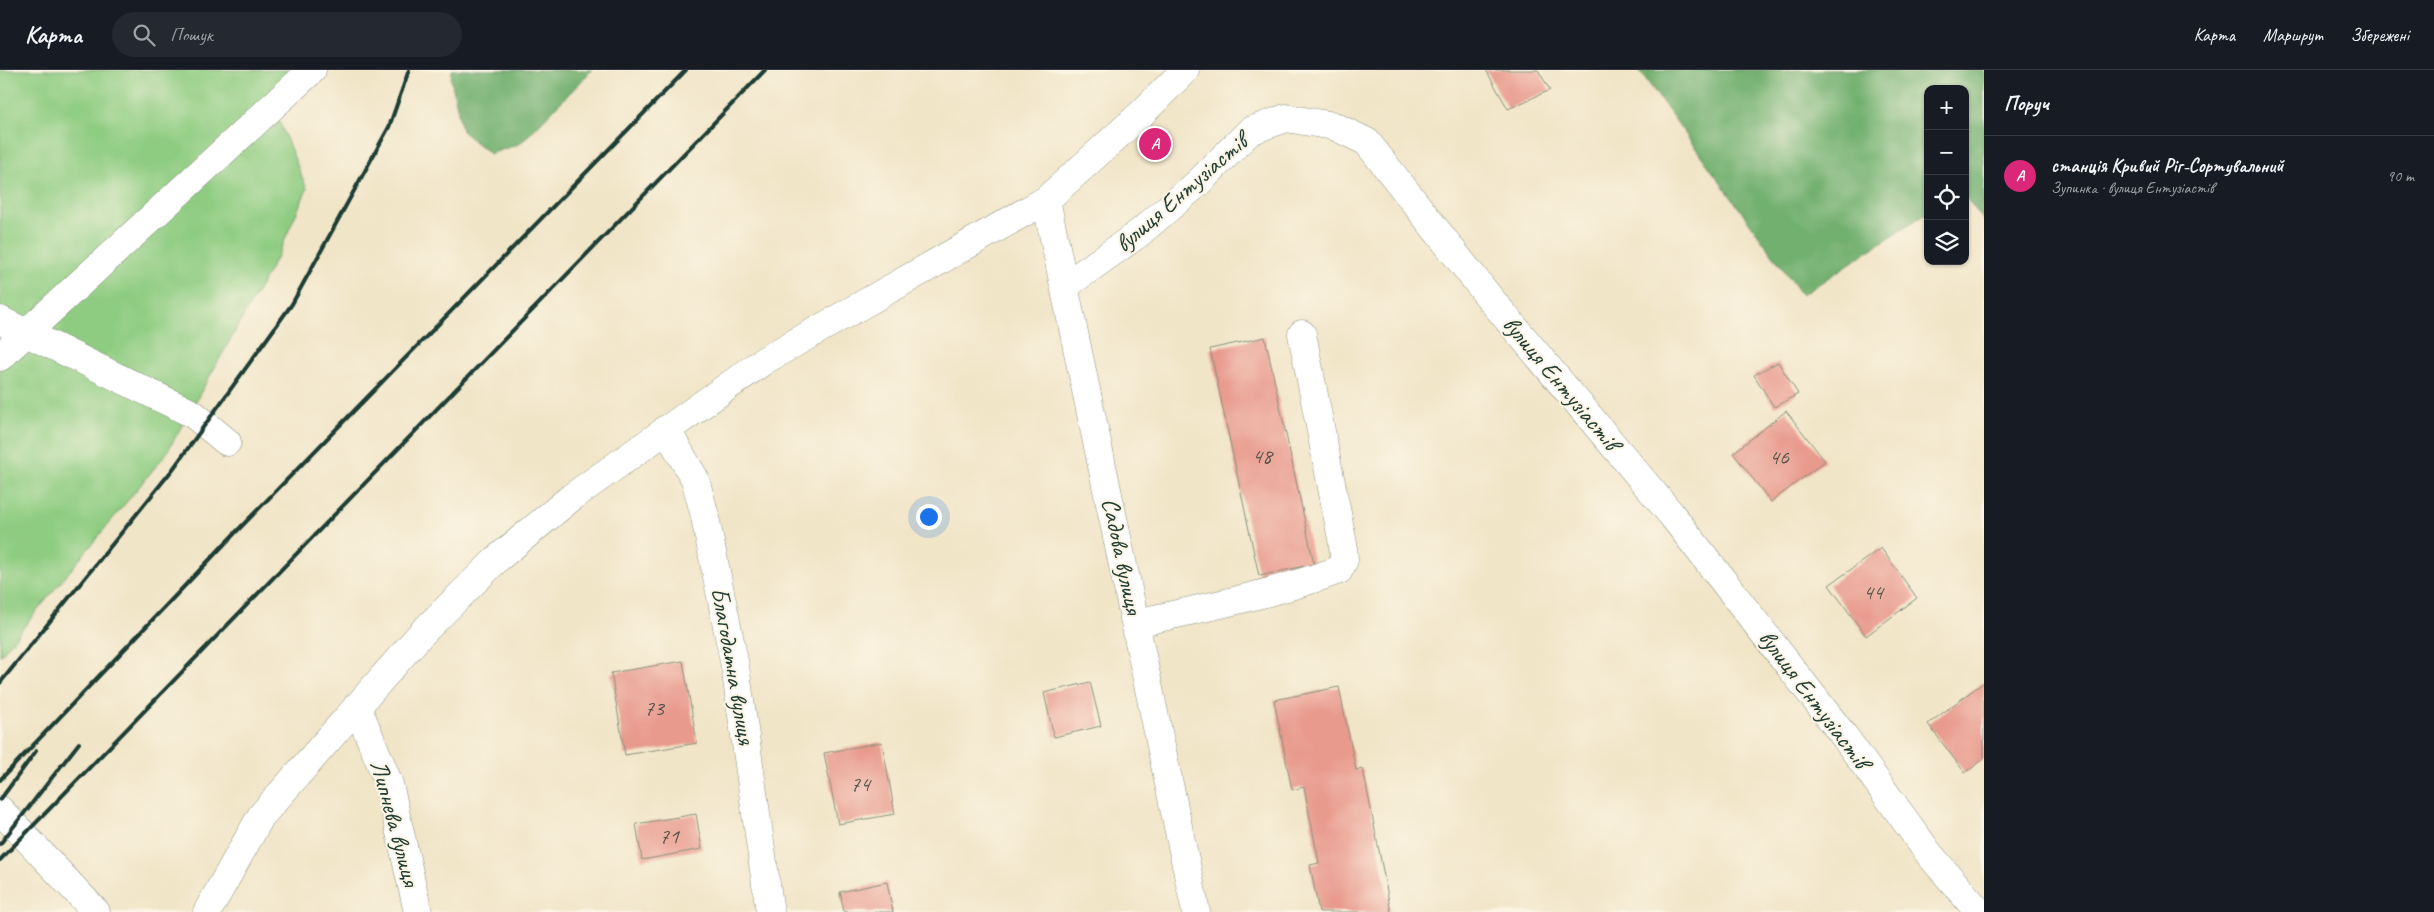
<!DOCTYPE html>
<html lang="uk">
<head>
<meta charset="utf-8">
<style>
	:root { --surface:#171b24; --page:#242831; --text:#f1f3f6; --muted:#9ea1a6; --line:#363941; --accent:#db2777 }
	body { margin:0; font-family:Caveat,sans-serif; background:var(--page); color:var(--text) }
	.controls { position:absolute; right:15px; top:15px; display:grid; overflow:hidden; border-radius:10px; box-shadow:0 1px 4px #0004 }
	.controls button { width:45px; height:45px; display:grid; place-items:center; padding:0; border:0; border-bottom:1px solid var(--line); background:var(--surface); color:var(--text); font:25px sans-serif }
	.you { position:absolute; left:928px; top:446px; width:18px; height:18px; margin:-12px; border:4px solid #fff; border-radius:50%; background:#1a73e8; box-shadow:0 0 0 8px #1a73e833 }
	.badge { display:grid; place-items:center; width:32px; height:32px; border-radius:50%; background:var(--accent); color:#fff; font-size:16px; font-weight:700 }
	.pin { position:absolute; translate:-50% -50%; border:2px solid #fff; box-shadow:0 1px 5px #0006 }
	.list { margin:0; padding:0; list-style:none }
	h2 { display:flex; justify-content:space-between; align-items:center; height:65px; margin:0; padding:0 20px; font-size:21px }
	h2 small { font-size:16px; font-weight:400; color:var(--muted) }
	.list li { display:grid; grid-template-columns:32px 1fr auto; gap:15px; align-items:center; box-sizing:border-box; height:80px; padding:0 20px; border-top:1px solid var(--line) }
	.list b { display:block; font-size:19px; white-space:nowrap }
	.list p { margin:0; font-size:16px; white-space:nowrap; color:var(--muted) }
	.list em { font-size:16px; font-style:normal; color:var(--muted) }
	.icon { flex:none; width:28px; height:28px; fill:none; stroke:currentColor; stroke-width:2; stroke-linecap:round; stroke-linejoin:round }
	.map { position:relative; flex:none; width:1984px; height:842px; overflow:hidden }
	header { display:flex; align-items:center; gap:30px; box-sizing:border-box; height:70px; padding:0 25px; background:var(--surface); border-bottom:1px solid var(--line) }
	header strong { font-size:24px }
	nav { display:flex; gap:28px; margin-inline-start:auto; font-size:18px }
	.search { width:350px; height:45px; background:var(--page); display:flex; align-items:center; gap:12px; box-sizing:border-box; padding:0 18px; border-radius:28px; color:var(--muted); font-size:19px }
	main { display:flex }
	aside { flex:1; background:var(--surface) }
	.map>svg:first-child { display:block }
	.green { fill:#8ecc81; stroke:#56845a }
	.forest { fill:#72b06f; stroke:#487652 }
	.building { fill:#e89a8d }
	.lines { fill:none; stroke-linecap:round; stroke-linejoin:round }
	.minor-casing { stroke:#88917e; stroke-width:29 }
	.minor { stroke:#fff; stroke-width:28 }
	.rail { stroke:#1f3d34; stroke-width:4 }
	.labels { text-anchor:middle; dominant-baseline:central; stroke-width:4; stroke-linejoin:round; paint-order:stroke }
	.number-label { font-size:22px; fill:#51544a }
	.street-label { font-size:25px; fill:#1f3d34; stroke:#fcf5e5 }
</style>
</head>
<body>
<header>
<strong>Карта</strong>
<div class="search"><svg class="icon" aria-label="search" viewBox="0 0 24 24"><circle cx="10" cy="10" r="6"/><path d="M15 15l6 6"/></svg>Пошук</div>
<nav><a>Карта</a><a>Маршрут</a><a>Збережені</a></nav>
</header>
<main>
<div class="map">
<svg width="1984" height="842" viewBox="0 0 1984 842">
	<rect width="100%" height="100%" fill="#fcf5e5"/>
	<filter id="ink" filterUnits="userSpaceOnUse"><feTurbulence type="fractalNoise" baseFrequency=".02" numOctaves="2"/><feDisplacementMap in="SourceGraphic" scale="10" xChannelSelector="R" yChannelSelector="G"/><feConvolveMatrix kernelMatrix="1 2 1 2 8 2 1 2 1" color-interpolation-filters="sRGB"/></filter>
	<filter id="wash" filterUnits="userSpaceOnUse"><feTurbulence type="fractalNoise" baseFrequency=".0096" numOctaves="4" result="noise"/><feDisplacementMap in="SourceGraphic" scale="20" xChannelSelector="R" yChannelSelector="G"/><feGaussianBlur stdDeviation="1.12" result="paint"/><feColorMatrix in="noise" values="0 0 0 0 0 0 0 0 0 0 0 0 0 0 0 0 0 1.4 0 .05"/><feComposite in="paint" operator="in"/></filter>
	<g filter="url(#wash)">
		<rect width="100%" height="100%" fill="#f1e5c8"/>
		<path class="green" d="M0,0H312L273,36L307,119L278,185L166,384L0,586Z"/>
		<path class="forest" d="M452,0H592L521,73L490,84L462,61L451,9Z
			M1639,0H1984V151L1965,126V19H1928V142L1802,225Z"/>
		<g id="blocks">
			<path class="building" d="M1486,0H1538L1550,20L1508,39Z
				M1265,267L1314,494L1259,506L1210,279Z
				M1778,292L1798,324L1774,337L1754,305Z
				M1786,341L1825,391L1771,432L1733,383Z
				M1881,478L1917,528L1866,566L1829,515Z
				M683,591L697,673L625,685L611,603Z
				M1090,612L1101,656L1054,667L1044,623Z
				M1984,612V689L1965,703L1928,654Z
				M1339,617L1356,700L1363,699L1391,842H1319L1310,795L1319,793L1304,717L1292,720L1274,630Z
				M882,672L895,744L838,754L824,683Z
				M696,744L702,779L642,790L636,754Z
				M887,812L893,842H844L840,822Z"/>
		</g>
	</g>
	<g filter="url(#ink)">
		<use href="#blocks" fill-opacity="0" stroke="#88917e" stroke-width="1"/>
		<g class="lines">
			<g class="minor-casing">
				<path id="minor" d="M1046,130L1196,842
					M1065,216L1138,164L1198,113L1250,61L1286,48L1334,56L1367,72L1489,227L1671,444L1844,666L1930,785L1979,842
					M0,250L193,344L227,372
					M0,287L312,0
					M666,359L695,409L704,442L735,596L770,842
					M1136,553C1204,538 1273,524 1339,500L1344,490L1343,474L1302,264
					M357,636L389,714L418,842
					M0,740L96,842
					M207,842L261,746L421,564L497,489L572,427L765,290L1046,130L1141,44L1185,0"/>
			</g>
			<use href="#minor" class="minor"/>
			<path class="rail" d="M0,613L173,399L292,234L389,57L409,0
				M0,710L235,463L686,0
				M0,730L36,681
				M0,774L79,673
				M0,790L765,0"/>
		</g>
	</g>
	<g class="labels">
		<g class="number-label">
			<text x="1262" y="386">48</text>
			<text x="1779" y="387">46</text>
			<text x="1873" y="522">44</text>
			<text x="654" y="638">73</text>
			<text x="860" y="714">74</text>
			<text x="669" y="766">71</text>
		</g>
		<g class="street-label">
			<text transform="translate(1181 123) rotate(-41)">вулиця Ентузіастів</text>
			<text transform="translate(1561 313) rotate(50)">вулиця Ентузіастів</text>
			<text transform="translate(1122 486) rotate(78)">Садова вулиця</text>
			<text transform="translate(733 596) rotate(80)">Благодатна вулиця</text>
			<text transform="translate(1814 629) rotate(53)">вулиця Ентузіастів</text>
			<text transform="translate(395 753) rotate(75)">Липнева вулиця</text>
		</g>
	</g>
</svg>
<div class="controls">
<button>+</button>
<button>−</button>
<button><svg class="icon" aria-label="locate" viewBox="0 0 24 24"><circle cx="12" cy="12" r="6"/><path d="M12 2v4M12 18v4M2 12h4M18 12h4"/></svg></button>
<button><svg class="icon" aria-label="layers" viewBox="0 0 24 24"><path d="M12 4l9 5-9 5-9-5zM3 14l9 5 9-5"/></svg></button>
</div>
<div class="you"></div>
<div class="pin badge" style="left:1155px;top:74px">A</div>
</div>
<aside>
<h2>Поруч<small></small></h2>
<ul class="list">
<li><span class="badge">A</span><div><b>станція Кривий Ріг-Сортувальний</b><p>Зупинка · вулиця Ентузіастів</p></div><em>90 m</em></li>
</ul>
</aside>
</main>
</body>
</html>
